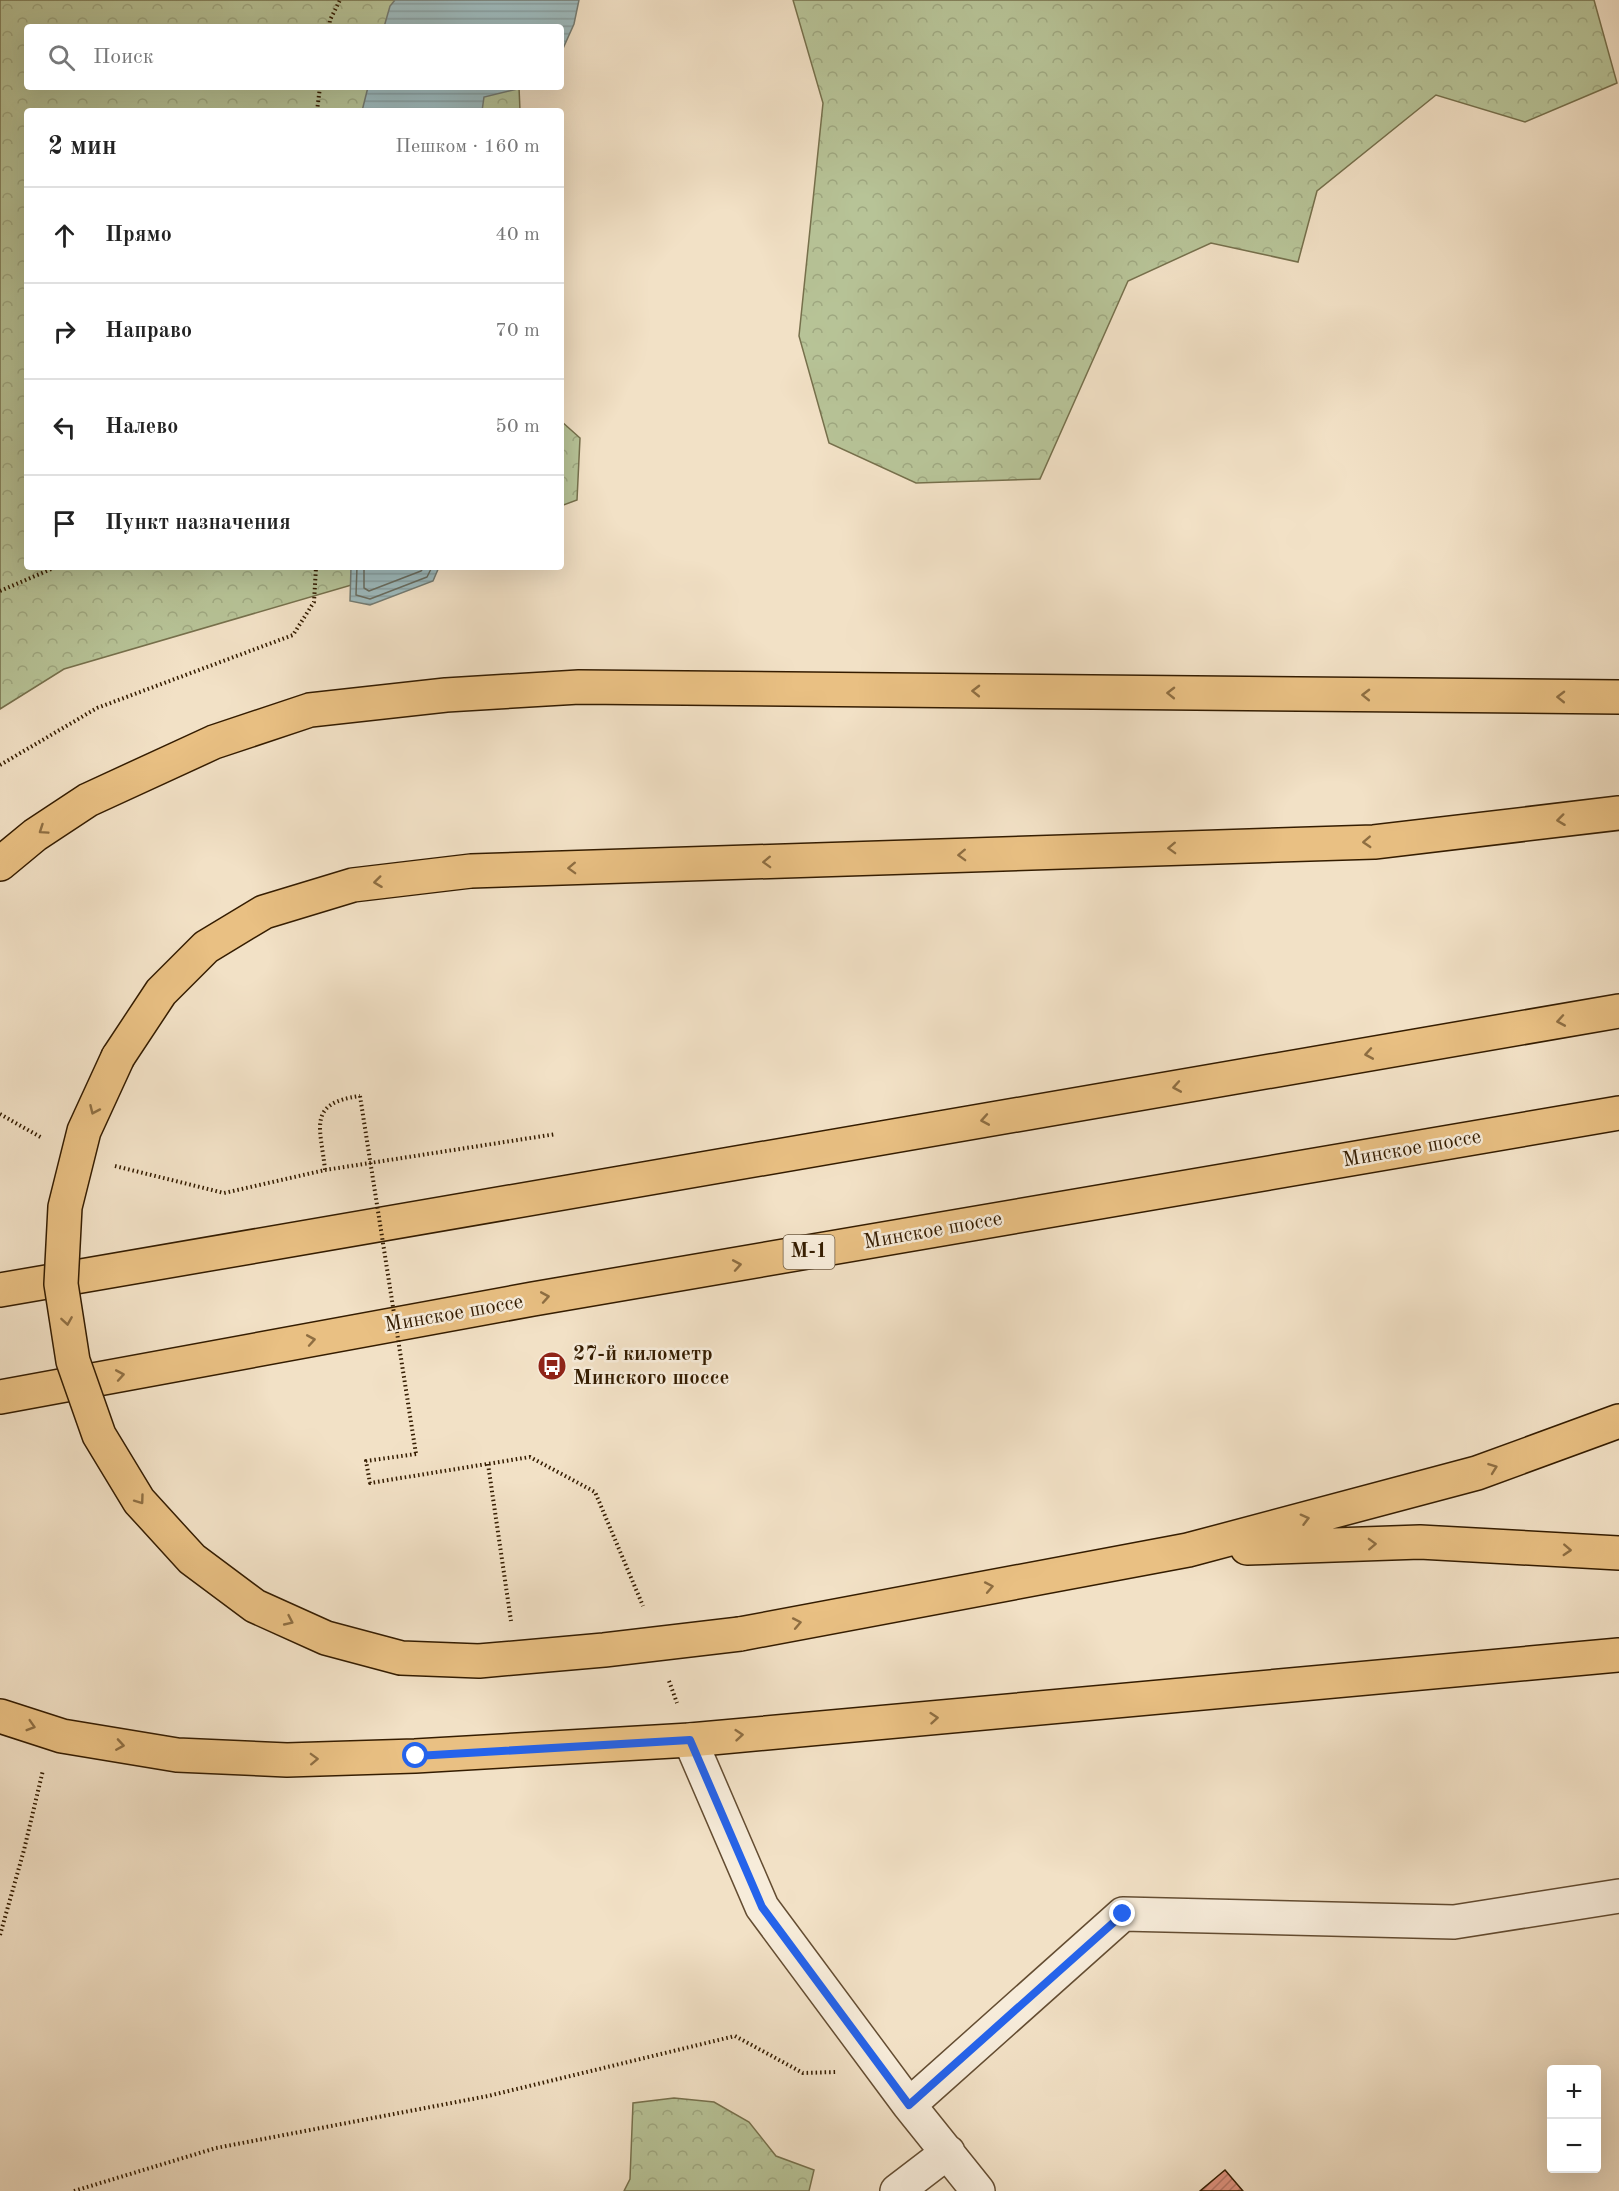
<!DOCTYPE html>
<html lang="ru">
<head>
<meta charset="utf-8">
<style>
	:root { --surface:#fff; --page:#f2f2f2; --text:#222; --muted:#767676; --line:#e0e0e0 }
	body { margin:0; font-family:"Old Standard TT",serif; background:var(--page); color:var(--text) }
	.controls { position:absolute; right:18px; bottom:18px; display:grid; overflow:hidden; border-radius:6px; box-shadow:0 6px 24px #0002 }
	.controls button { width:54px; height:54px; display:grid; place-items:center; padding:0; border:0; border-bottom:2px solid var(--line); background:var(--surface); color:var(--text); font:30px sans-serif }
	.stop { position:absolute; width:18px; height:18px; margin:-14px; border:4px solid #2563eb; border-radius:50%; background:#fff }
	.stop.end { background:#2563eb; border-color:#fff; box-shadow:0 2px 6px #0008 }
	.list { margin:0; padding:0; list-style:none }
	h2 { display:flex; justify-content:space-between; align-items:center; height:78px; margin:0; padding:0 24px; font-size:26px }
	h2 small { font-size:20px; font-weight:400; color:var(--muted) }
	.list li { display:grid; grid-template-columns:39px 1fr auto; gap:18px; align-items:center; box-sizing:border-box; height:96px; padding:0 24px; border-top:2px solid var(--line) }
	.list b { display:block; font-size:22px; white-space:nowrap }
	.list em { font-size:20px; font-style:normal; color:var(--muted) }
	.icon { flex:none; width:33px; height:33px; fill:none; stroke:currentColor; stroke-width:2; stroke-linecap:round; stroke-linejoin:round }
	.map { position:relative; flex:none; width:1619px; height:2191px; overflow:hidden }
	.search { position:absolute; background:var(--surface); box-shadow:0 6px 24px #0002; left:24px; top:24px; width:540px; height:66px; display:flex; align-items:center; gap:15px; box-sizing:border-box; padding:0 21px; border-radius:6px; color:var(--muted); font-size:22px }
	.panel { position:absolute; background:var(--surface); box-shadow:0 6px 24px #0002; left:24px; top:108px; width:540px; height:462px; border-radius:6px }
	.map>svg:first-child { display:block }
	.forest { fill:url(#forest-crowns); stroke:#76704c; stroke-width:1.5 }
	.water { fill:url(#water-rules); stroke:#747b72; stroke-width:1.5 }
	.lines { fill:none; stroke-linecap:round; stroke-linejoin:round }
	.shore { stroke:#696c5f; stroke-width:1.5 }
	.building { fill:url(#building-hatch); stroke:#341c00; stroke-width:1.5 }
	.minor-casing { stroke:#644d32; stroke-width:36 }
	.major-casing { stroke:#341c00; stroke-width:36 }
	.highway-casing { stroke:#341c00; stroke-width:36 }
	.path { stroke:#341c00; stroke-width:4; stroke-dasharray:1.5 3; stroke-linecap:butt }
	.minor { stroke:#f7ecda; stroke-width:33 }
	.major { stroke:#e9c083; stroke-width:33 }
	.highway { stroke:#e9c083; stroke-width:33 }
	.major-bridge-casing { stroke:#341c00; stroke-width:36; stroke-linecap:butt }
	.path-bridge { stroke:#341c00; stroke-width:4; stroke-dasharray:1.5 3; stroke-linecap:butt }
	.major-bridge { stroke:#e9c083; stroke-width:33 }
	.oneway { stroke:#8e6e42 }
	.route { stroke:#2563eb; stroke-width:8 }
	.labels { text-anchor:middle; dominant-baseline:central; stroke-width:5; stroke-linejoin:round; paint-order:stroke }
	.shield { fill:#f7ecda; stroke:#6e5a41; stroke-width:1.5 }
	.shield-label { font-size:20px; font-weight:bold; fill:#341c00 }
	.street-label { font-size:21px; fill:#341c00; stroke:#f7ecda }
	.poi-label { font-size:21px; font-weight:bold; fill:#341c00; stroke:#f7ecda; text-anchor:start }
</style>
</head>
<body>
<div class="map">
<svg width="1619" height="2191" viewBox="0 0 1619 2191">
	<defs>
		<pattern id="forest-crowns" width="20" height="18" patternUnits="userSpaceOnUse" patternTransform="scale(1.5)"><rect width="20" height="18" fill="#b7c397"/><path d="M2 6a3 3 0 1 1 6 0M12 15a3 3 0 1 1 6 0" fill="none" stroke="#9ea780"/></pattern>
		<pattern id="water-rules" width="6" height="5" patternUnits="userSpaceOnUse" patternTransform="scale(1.5)"><rect width="6" height="5" fill="#9ebbbe"/><path d="M0 2.5h6" fill="none" stroke="#89a0a2"/></pattern>
		<pattern id="building-hatch" width="6" height="6" patternUnits="userSpaceOnUse" patternTransform="scale(1.5)"><rect width="6" height="6" fill="#e0927f"/><path d="M-1 1l2-2M0 6l6-6M5 7l2-2" fill="none" stroke="#b67666"/></pattern>
	</defs>
	<rect width="100%" height="100%" fill="#f2e1c6"/>
	<filter id="stains"><feTurbulence type="fractalNoise" baseFrequency=".00333" numOctaves="4"/><feColorMatrix values="0 0 0 0 .2 0 0 0 0 .09 0 0 0 0 .02 0 0 0 .5 -.17"/></filter>
	<radialGradient id="worn" r=".72"><stop offset=".6" stop-color="#630" stop-opacity="0"/><stop offset="1" stop-color="#630" stop-opacity=".3"/></radialGradient>
	<path class="forest" d="M0,0H566L542,27H27V87H519L520,111H27V567H413L64,669L0,709Z
		M793,0H1594L1617,83L1525,122L1436,95L1317,191L1298,262L1211,243L1128,281L1040,479L916,483L829,443L799,336L823,103Z
		M561,421L580,438L577,500L561,506Z
		M674,2098L714,2102L749,2122L776,2156L814,2170L809,2191H624L630,2179L633,2103Z"/>
	<path class="water" d="M395,0H579L574,24L561,53V27H384L390,6Z
		M368,87H526L484,97L482,111H362Z
		M351,567H439L433,581L370,605L350,601Z"/>
	<g class="lines">
		<path class="shore" d="M357,567L356,595L370,599L427,577L432,567
			M364,567V588L369,591L421,571L424,567"/>
	</g>
	<path class="building" d="M1225,2170L1243,2191H1200Z"/>
	<g class="lines">
		<g class="minor-casing">
			<path id="minor" d="M690,1740L762,1907L909,2105L978,2191
				M909,2105L1123,1914L1454,1922L1619,1896
				M897,2191L948,2152"/>
		</g>
		<g class="major-casing">
			<path id="major" d="M0,864L35,835L88,800L214,742L310,710L446,695L579,687L1619,697
				M118,1057L161,992L206,947L264,912L353,885L471,871L1374,842L1619,813
				M1247,1548L1420,1542L1619,1553
				M740,1634L1188,1550L1477,1473L1619,1421
				M0,1716L62,1736L177,1755L287,1760L415,1756L690,1740L1619,1655"/>
		</g>
		<g class="highway-casing">
			<path id="highway" d="M0,1290L1619,1011
				M0,1397L533,1299L1619,1113"/>
		</g>
		<path class="path" d="M329,27L330,20L340,0
			M317,111L320,87
			M0,591L56,567
			M0,765L97,708L293,635L314,602L316,567
			M0,1114L42,1138
			M115,1166L224,1193L325,1170C321,1128 306,1103 360,1096
			M325,1170L556,1134
			M416,1454L366,1461L370,1483L530,1457L595,1492L643,1606
			M488,1464L511,1621
			M669,1681L677,1703
			M0,1935L24,1850L43,1770
			M74,2191L216,2148L488,2096L735,2036L803,2073L837,2072"/>
		<use href="#minor" class="minor"/>
		<use href="#major" class="major"/>
		<use href="#highway" class="highway"/>
		<g class="major-bridge-casing">
			<path id="major-bridge" d="M118,1057L84,1131L65,1207L61,1284L73,1361L99,1435L139,1501L192,1559L255,1606L326,1638L401,1658L479,1661L604,1650L740,1634"/>
		</g>
		<path class="path-bridge" d="M360,1096L416,1454"/>
		<use href="#major-bridge" class="major-bridge"/>
	</g>
	<defs><path id="oneway-chevron" d="M-2-3.5L2.5 0L-2 3.5" fill="none" stroke-width="1.6" stroke-linecap="round" stroke-linejoin="round" transform="scale(1.5)"/></defs>
	<g class="oneway">
		<use href="#oneway-chevron" transform="translate(976 691) rotate(-179)"/>
		<use href="#oneway-chevron" transform="translate(1171 693) rotate(-179)"/>
		<use href="#oneway-chevron" transform="translate(1366 695) rotate(-179)"/>
		<use href="#oneway-chevron" transform="translate(1561 697) rotate(-179)"/>
		<use href="#oneway-chevron" transform="translate(1561 820) rotate(173)"/>
		<use href="#oneway-chevron" transform="translate(43 830) rotate(146)"/>
		<use href="#oneway-chevron" transform="translate(1367 842) rotate(177)"/>
		<use href="#oneway-chevron" transform="translate(1172 848) rotate(178)"/>
		<use href="#oneway-chevron" transform="translate(962 855) rotate(178)"/>
		<use href="#oneway-chevron" transform="translate(767 862) rotate(178)"/>
		<use href="#oneway-chevron" transform="translate(572 868) rotate(178)"/>
		<use href="#oneway-chevron" transform="translate(378 882) rotate(173)"/>
		<use href="#oneway-chevron" transform="translate(1561 1021) rotate(170)"/>
		<use href="#oneway-chevron" transform="translate(1369 1054) rotate(170)"/>
		<use href="#oneway-chevron" transform="translate(1177 1087) rotate(170)"/>
		<use href="#oneway-chevron" transform="translate(94 1110) rotate(114)"/>
		<use href="#oneway-chevron" transform="translate(985 1120) rotate(170)"/>
		<use href="#oneway-chevron" transform="translate(737 1265) rotate(-10)"/>
		<use href="#oneway-chevron" transform="translate(545 1297) rotate(-10)"/>
		<use href="#oneway-chevron" transform="translate(67 1321) rotate(81)"/>
		<use href="#oneway-chevron" transform="translate(311 1340) rotate(-10)"/>
		<use href="#oneway-chevron" transform="translate(120 1375) rotate(-10)"/>
		<use href="#oneway-chevron" transform="translate(1493 1468) rotate(-20)"/>
		<use href="#oneway-chevron" transform="translate(140 1500) rotate(54)"/>
		<use href="#oneway-chevron" transform="translate(1305 1519) rotate(-15)"/>
		<use href="#oneway-chevron" transform="translate(1372 1544) rotate(-2)"/>
		<use href="#oneway-chevron" transform="translate(1567 1550) rotate(3)"/>
		<use href="#oneway-chevron" transform="translate(989 1587) rotate(-11)"/>
		<use href="#oneway-chevron" transform="translate(289 1621) rotate(25)"/>
		<use href="#oneway-chevron" transform="translate(797 1623) rotate(-11)"/>
		<use href="#oneway-chevron" transform="translate(934 1718) rotate(-5)"/>
		<use href="#oneway-chevron" transform="translate(31 1726) rotate(17)"/>
		<use href="#oneway-chevron" transform="translate(739 1735) rotate(-5)"/>
		<use href="#oneway-chevron" transform="translate(120 1745) rotate(9)"/>
		<use href="#oneway-chevron" transform="translate(314 1759) rotate(-2)"/>
	</g>
	<g class="lines">
		<path class="route" d="M416,1756L690,1740L762,1907L909,2105L1123,1914"/>
	</g>
	<defs>
		<g id="bus-disc" transform="scale(1.5)"><circle r="9.5" fill="#8f2418" stroke="#f7ecda"/><path d="M-5-6H5V4H4V6H2V4H-2V6H-4V4H-5ZM-3.5-4V0h7V-4ZM-3.5 1.2v1.5H-2V1.2ZM2 1.2v1.5H3.5V1.2Z" fill="#fff"/></g>
	</defs>
	<g fill-rule="evenodd">
		<use href="#bus-disc" x="552" y="1366"/>
	</g>
	<g class="labels">
		<rect class="shield" x="783.5" y="1235" width="51" height="34" rx="4.5"/>
		<g class="shield-label">
			<text x="809" y="1252">М-1</text>
		</g>
		<g class="street-label">
			<text transform="translate(1412 1149) rotate(-10)">Минское шоссе</text>
			<text transform="translate(933 1231) rotate(-10)">Минское шоссе</text>
			<text transform="translate(454 1314) rotate(-10)">Минское шоссе</text>
		</g>
		<g class="poi-label">
			<text x="573" y="1354">27-й километр<tspan x="573" dy="24">Минского шоссе</tspan></text>
		</g>
	</g>
	<rect width="100%" height="100%" filter="url(#stains)"/>
	<rect width="100%" height="100%" fill="url(#worn)"/>
</svg>
<div class="controls">
<button>+</button>
<button>−</button>
</div>
<div class="stop" style="left:416px;top:1756px"></div>
<div class="stop end" style="left:1123px;top:1914px"></div>
<div class="search"><svg class="icon" aria-label="search" viewBox="0 0 24 24"><circle cx="10" cy="10" r="6"/><path d="M15 15l6 6"/></svg>Поиск</div>
<section class="panel">
<h2>2 мин<small>Пешком · 160 m</small></h2>
<ul class="list">
<li><svg class="icon" aria-label="ahead" viewBox="0 0 24 24"><path d="M12 20V5M6 11l6-6 6 6"/></svg><div><b>Прямо</b></div><em>40 m</em></li>
<li><svg class="icon" aria-label="right" viewBox="0 0 24 24"><path d="M7 20v-9h11M14 6l5 5-5 5"/></svg><div><b>Направо</b></div><em>70 m</em></li>
<li><svg class="icon" aria-label="left" viewBox="0 0 24 24"><path d="M17 20v-9H6M10 6l-5 5 5 5"/></svg><div><b>Налево</b></div><em>50 m</em></li>
<li><svg class="icon" aria-label="arrive" viewBox="0 0 24 24"><path d="M6 21V4h12l-3 4 3 4H6"/></svg><div><b>Пункт назначения</b></div></li>
</ul>
</section>
</div>
</body>
</html>
